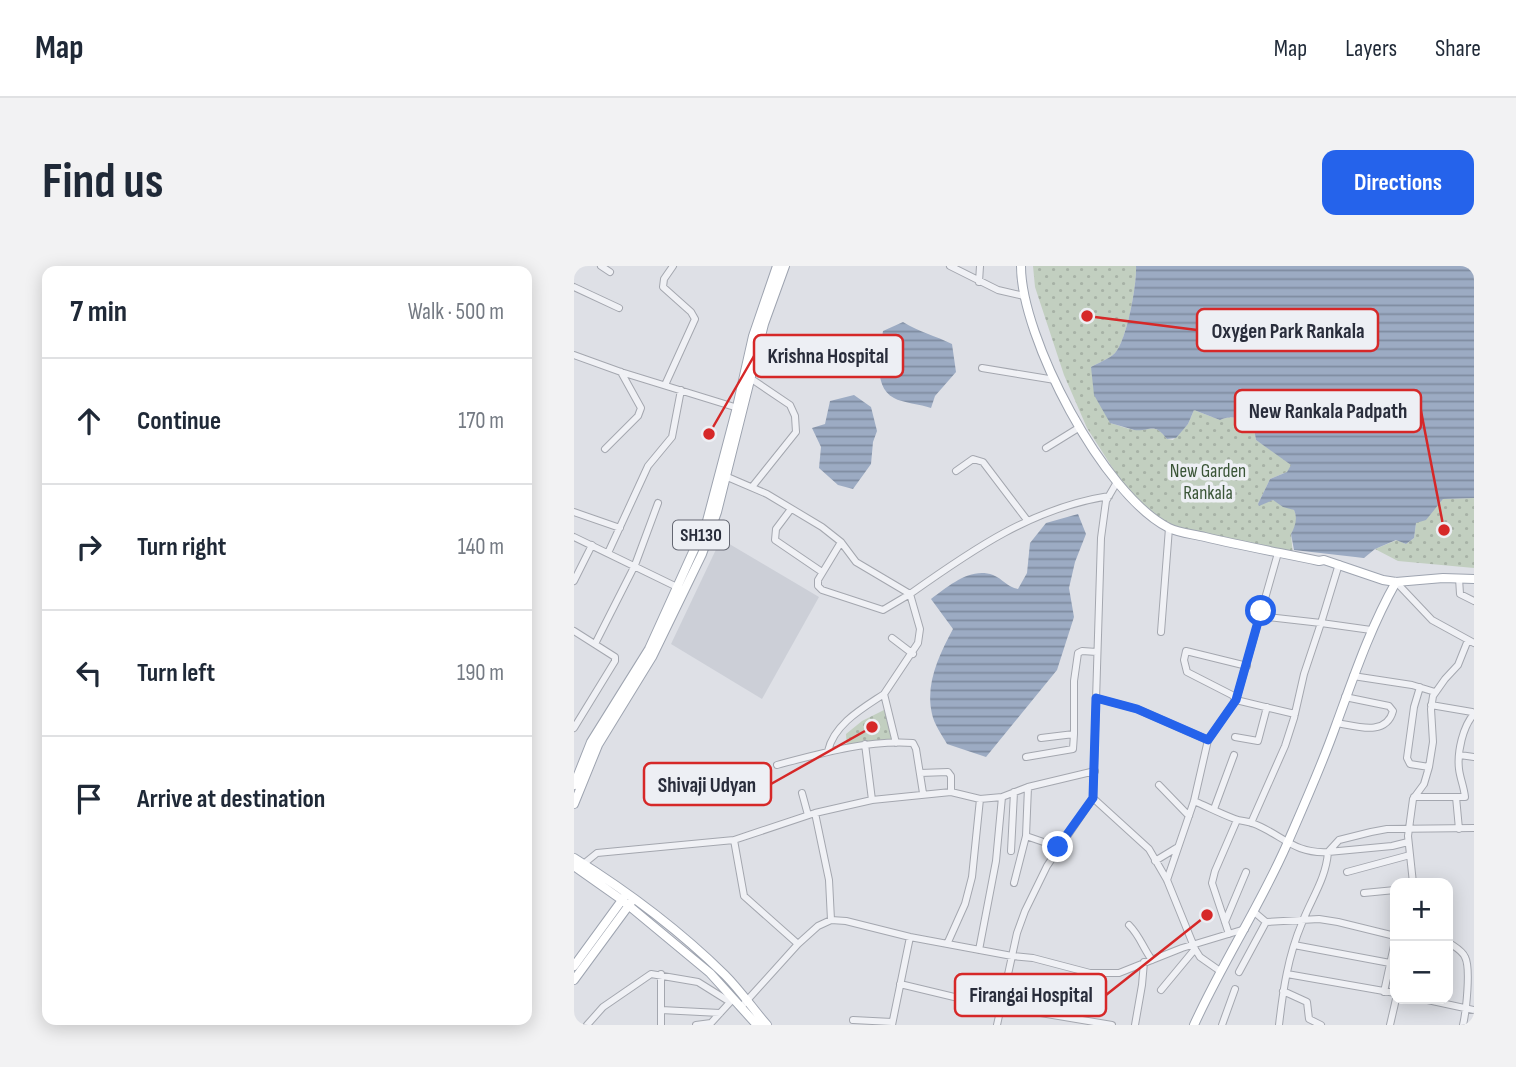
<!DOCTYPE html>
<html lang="en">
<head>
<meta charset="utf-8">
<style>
	:root { --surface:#fff; --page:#f2f2f3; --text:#1f2937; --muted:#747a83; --line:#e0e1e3; --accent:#2563eb }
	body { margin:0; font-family:"Sofia Sans Condensed",sans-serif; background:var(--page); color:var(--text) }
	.controls { position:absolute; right:21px; bottom:21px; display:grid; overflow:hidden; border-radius:14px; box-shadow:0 4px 18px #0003 }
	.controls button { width:63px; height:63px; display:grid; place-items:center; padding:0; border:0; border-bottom:2px solid var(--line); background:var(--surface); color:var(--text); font:35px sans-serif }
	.stop { position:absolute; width:21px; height:21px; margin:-16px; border:5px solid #2563eb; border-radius:50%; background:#fff }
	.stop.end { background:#2563eb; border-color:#fff; box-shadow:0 2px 7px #0008 }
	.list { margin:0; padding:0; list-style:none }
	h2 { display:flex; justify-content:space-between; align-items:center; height:91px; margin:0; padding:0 28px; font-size:30px }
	h2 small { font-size:23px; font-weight:400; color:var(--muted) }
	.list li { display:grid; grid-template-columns:46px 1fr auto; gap:21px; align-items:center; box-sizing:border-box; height:126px; padding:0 28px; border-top:2px solid var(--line) }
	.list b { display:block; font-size:26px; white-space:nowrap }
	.list em { font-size:23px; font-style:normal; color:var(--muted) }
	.icon { flex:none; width:38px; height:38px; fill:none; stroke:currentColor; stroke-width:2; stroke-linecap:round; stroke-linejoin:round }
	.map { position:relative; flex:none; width:900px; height:759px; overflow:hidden; border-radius:14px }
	header { display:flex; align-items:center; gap:42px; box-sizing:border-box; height:98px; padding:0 35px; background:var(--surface); border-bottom:2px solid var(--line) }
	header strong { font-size:33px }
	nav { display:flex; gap:38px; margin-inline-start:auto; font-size:24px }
	.intro { display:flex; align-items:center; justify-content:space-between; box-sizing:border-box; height:168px; padding:0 42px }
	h1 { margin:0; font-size:49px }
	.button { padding:18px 32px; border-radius:14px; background:var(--accent); color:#fff; font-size:24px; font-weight:700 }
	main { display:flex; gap:42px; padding:0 42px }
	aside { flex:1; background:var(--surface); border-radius:14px; box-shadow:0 4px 18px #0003 }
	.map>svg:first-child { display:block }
	.built { fill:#cccfd7 }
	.green { fill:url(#green-dots) }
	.water { fill:url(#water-rules) }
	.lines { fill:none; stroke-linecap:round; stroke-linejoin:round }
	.minor-casing { stroke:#a4a7af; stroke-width:8 }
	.major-casing { stroke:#9ea4b0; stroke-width:10 }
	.minor { stroke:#f0f1f5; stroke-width:6 }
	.major { stroke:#fff; stroke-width:8 }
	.route { stroke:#2563eb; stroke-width:9 }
	.labels { text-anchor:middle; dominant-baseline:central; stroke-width:7; stroke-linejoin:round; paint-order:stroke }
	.shield { fill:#edeff4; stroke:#646772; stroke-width:2 }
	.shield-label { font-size:18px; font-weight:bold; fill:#292d3b }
	.park-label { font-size:19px; fill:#3a5537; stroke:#edeff4 }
	.leader { fill:none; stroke:#d62828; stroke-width:2.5 }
	.callout-dot { fill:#d62828; stroke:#edeff4; stroke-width:2.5 }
	.callout { fill:#edeff4; stroke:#d62828; stroke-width:2.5 }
	.callout-label { font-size:21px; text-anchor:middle; font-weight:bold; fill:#292d3b }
</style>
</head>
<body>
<header>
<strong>Map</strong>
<nav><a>Map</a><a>Layers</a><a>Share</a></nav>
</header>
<div class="intro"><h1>Find us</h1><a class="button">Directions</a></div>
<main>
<aside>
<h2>7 min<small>Walk · 500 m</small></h2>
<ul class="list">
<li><svg class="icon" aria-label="ahead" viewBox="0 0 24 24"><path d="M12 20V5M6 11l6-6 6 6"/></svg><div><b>Continue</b></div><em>170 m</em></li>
<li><svg class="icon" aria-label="right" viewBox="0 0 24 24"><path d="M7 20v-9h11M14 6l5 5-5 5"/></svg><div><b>Turn right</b></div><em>140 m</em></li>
<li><svg class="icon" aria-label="left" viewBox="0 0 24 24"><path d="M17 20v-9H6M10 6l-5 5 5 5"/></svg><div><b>Turn left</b></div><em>190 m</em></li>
<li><svg class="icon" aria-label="arrive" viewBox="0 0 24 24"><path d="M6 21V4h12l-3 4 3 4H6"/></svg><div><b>Arrive at destination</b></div></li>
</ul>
</aside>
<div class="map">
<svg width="900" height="759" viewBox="0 0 900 759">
	<defs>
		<pattern id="green-dots" width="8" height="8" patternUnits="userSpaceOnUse" patternTransform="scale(1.75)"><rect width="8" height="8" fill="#c2cfc0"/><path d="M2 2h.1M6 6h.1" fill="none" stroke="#a7b2a6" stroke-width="1.8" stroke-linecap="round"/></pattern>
		<pattern id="water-rules" width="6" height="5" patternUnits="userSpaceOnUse" patternTransform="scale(1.75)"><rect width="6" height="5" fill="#9cabc3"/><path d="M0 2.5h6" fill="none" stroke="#7f8ca0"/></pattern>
	</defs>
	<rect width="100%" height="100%" fill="#dee0e6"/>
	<path class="built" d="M147,273L245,331L188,433L97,378Z"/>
	<path class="green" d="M459,0H562C563,18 553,74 541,87C535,93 524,97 517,101L536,157C544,159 553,163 561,164C578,165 580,156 593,173L599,174L614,158L620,144L646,154C661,147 668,155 680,163L682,174L718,199L713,206L696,213L684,238L699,234L720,244L722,249V259L717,268L719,290L595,262L563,240L513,162L490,109L461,21Z
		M900,232V302L824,295L801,283L823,274L832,278L840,272L842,257L869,233Z
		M310,444L322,477L273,482L272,468L288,455Z"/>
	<path class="water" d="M562,0H900V232L869,233L852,254L842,257L840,272L832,278L822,274L801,283L790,292L720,284L717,268C721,260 724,253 720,244L709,241L699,234L685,240L684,238L696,213L713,206L717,199L682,174L680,163C668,155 661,147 646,154L620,144L614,158L602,172L593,173C579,155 577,166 560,164C553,162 544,159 536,157L520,129L517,101C524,97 535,93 541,87C553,74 563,18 562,0Z
		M329,56C345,66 362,70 378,78L382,106L361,130L357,142C347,138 328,137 320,132C298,121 306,84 309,65Z
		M280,129L297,141L303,165L299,176L297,198L279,223L264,219L245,202L247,181L238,162L251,158L256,135Z
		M504,248L512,268L501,296L495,322L500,351L483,404L412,491L373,478C368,469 360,458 358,448C351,418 365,389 379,363L357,333C375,320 396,301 419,309C429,313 433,321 444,323L453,307L456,277L472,257Z"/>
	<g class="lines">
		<g class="minor-casing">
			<path id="minor" d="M27,0L36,6
				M376,0L424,24L450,30
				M405,16L406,0
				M0,21L45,42
				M0,89L47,106L167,143
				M408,102L481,114
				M176,112L216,139L221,150L222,166L178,221
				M91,119L121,53L117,46L89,21L90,13L99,0
				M472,182L506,161
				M31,183L64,150L67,142L47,106
				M382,205L399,193L409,196L453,254
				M151,210L193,228L248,261L267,276L282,296L336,328L309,344L248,324L244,320V314L267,276
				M217,243L202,263L201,274L248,306
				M0,246L46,262
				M0,271L105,322
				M34,287L74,200L98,171L107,124
				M885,312L886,328L900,335
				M0,315L18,279
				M822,316L858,354L900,377
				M685,350L747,357L765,298
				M0,365L41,391V395L0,462
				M587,366L595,262
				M318,372L339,388
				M21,378L61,299L84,237
				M673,400L612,385L610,394L613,406L658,429L662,434L721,448
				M779,410L838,419L861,426
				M846,421L840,441L833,492L836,498L855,501
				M310,428L344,377L346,363L336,328C398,284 458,242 535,230
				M522,432L563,443L634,474
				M857,439L898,446
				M763,457C782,460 812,471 819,445L815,440L771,431
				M661,471L684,475L693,441
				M467,472L500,468V415L504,387L508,385L523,386
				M291,478L298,534
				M254,485C260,458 289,442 310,428L322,477
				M886,489L900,491
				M452,491L499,483L500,468
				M203,499C248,487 292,474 339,477L342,483L349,527
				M346,507L374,506L377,510V526
				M585,519L615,550
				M454,521L452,570L484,581
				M228,527L234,549
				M840,531H882
				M519,532L575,583L593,614L621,683L626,691L646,705
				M620,535C634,541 647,548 661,553C666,555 672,555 678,557C708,568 719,588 754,586L765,574L797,566L813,563L900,562
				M640,543L660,489
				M241,547L255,614L257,654
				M677,557L711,480L720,452L730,408L747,357L797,364
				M885,563L882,531H891C890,521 886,512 885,503C883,486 889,460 900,448
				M160,574L170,630L224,678
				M437,585L440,526
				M581,595L604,581
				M7,600L23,587L160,574L241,547L298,534L377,526L406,533L428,531L454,521L521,505
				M773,606L836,589
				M593,614L620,535L634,474L662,434L704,287
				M440,617L452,570
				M839,617L834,570L839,533L850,518L855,501L859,476L857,443L859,430L871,413L884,399L894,374
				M790,627L821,624
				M679,645L692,656L745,653L764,656L821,670
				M651,656L672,606
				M555,659C566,670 569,682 578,694
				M655,668L638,617L641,605L663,554
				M374,676L391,638L398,611L406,533
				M874,676C879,680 888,684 891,691C897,702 892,746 889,759
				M720,679L816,697
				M405,684L422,595L428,531
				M665,706L692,656
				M87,708V759
				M713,708L821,727
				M326,718L401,736L538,759
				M587,724L621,683
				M709,725L733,736L735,753L747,759
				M810,726L821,675
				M849,733L900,744
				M168,740L224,678L244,660L257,654L272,655L336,671L438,690L459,692L516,707H545L608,682L671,663
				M87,744L146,747
				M279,754L318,756
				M13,759L29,741L77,708L124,716L156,736
				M122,759L137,757L158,734
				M318,759L336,671
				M423,759L443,667L451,645L473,600L519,532L527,272L532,235L543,216
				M561,759L568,719L570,696
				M648,759L661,723
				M705,759C709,724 714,690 728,657C737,633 752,613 754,586L818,580L834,576
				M816,759L822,733"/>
		</g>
		<g class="major-casing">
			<path id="major" d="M447,0C447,71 529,229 595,262C605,267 619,268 631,271C669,280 707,287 745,295L750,294L809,314L822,316L869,312L900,313
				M0,519L17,476L75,383L133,255L163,141L179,70L203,0
				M0,538L24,479L78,391L128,288L143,246L190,58L211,0
				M0,592C53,625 106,665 151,709C166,724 179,743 193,759
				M0,600L48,634L136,707L183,759
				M0,700L51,630
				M0,714L58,635
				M620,759C648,697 686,640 713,578C730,539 748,499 762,459C780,410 796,362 822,316"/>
		</g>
		<use href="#minor" class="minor"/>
		<use href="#major" class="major"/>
	</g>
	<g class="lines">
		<path class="route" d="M484,581L519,532L522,432L563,443L634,474L662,434L687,345"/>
	</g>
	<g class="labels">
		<rect class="shield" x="99" y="254.5" width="56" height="29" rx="5"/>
		<g class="shield-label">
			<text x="127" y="269">SH130</text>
		</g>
		<g class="park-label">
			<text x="634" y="205">New Garden<tspan x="634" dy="22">Rankala</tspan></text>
		</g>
	</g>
	<path class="leader" d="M513 50L623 64M135 168L180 90M870 264L847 145M298 461L197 518M633 649L532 729"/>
	<g class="callout-dot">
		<circle cx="513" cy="50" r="7"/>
		<circle cx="135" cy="168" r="7"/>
		<circle cx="870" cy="264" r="7"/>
		<circle cx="298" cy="461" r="7"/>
		<circle cx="633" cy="649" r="7"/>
	</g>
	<g class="callout">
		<rect x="623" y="43" width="181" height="42" rx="7"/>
		<rect x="180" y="69" width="149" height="42" rx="7"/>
		<rect x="661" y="124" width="186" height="42" rx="7"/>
		<rect x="70" y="497" width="127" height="42" rx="7"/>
		<rect x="381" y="708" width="151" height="42" rx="7"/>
	</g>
	<g class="callout-label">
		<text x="714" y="72">Oxygen Park Rankala</text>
		<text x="254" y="97">Krishna Hospital</text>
		<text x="754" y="152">New Rankala Padpath</text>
		<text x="133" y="526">Shivaji Udyan</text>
		<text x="457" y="736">Firangai Hospital</text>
	</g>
</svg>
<div class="controls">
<button>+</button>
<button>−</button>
</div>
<div class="stop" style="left:687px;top:345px"></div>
<div class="stop end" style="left:484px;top:581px"></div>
</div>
</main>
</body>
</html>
